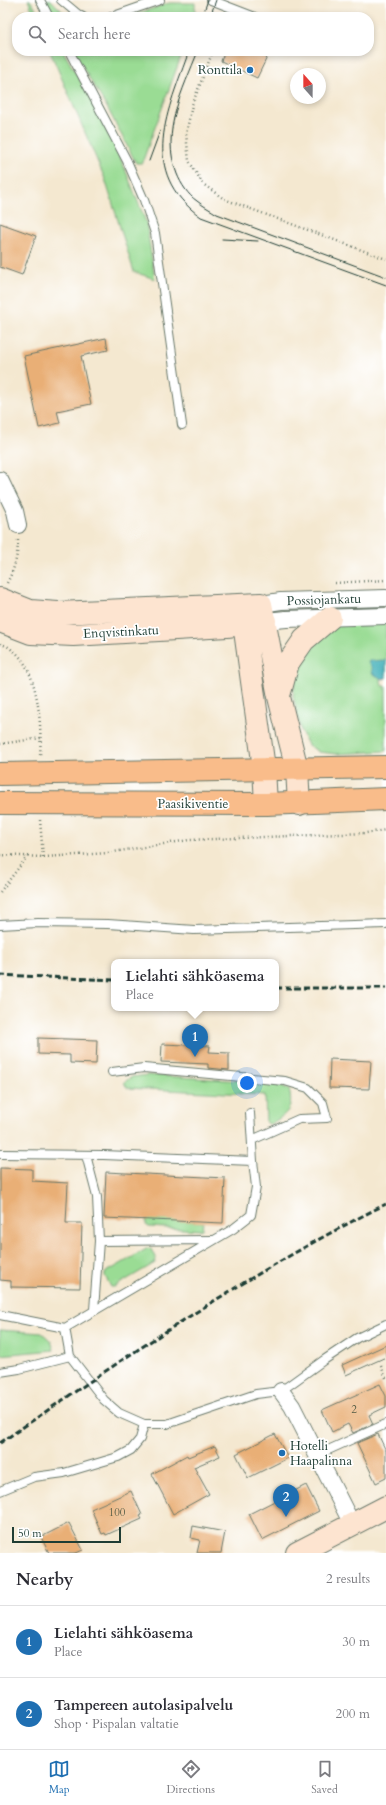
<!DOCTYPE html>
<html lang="en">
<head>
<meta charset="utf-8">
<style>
	:root { --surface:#fff; --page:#f7f7f7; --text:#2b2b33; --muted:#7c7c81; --line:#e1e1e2; --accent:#1f6fb2 }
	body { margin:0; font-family:Cardo,serif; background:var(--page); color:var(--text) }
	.compass { position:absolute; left:290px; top:68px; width:36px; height:36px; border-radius:50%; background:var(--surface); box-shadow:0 2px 6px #0003; rotate:339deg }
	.scale { position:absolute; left:12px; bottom:10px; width:109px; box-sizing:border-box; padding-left:4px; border:2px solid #1f3d34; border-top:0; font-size:11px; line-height:14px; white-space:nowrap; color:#1f3d34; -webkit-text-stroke:3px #fff; paint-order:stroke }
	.you { position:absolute; left:247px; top:1083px; width:14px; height:14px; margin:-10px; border:3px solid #fff; border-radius:50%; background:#1a73e8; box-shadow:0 0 0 6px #1a73e833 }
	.badge { display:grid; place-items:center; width:26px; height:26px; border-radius:50%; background:var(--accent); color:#fff; font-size:13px; font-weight:700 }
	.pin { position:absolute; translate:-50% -33px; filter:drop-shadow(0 1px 2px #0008) }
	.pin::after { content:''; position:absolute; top:21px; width:14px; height:12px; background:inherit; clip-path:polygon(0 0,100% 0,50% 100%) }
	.popup { position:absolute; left:111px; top:959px; width:168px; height:52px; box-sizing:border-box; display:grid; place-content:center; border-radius:8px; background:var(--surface); filter:drop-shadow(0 1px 3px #0005); font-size:13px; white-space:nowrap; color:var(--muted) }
	.popup b { font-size:15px; color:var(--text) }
	.popup::after { content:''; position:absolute; left:50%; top:100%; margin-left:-8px; border:8px solid transparent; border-top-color:var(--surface) }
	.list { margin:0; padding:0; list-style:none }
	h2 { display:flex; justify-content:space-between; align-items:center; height:52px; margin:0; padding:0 16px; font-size:17px }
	h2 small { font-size:13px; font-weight:400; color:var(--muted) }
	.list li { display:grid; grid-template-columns:26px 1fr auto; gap:12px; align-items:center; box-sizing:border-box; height:72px; padding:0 16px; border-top:1px solid var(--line) }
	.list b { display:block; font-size:15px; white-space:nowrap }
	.list p { margin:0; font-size:13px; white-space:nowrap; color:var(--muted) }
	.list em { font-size:13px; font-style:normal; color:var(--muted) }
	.icon { flex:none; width:22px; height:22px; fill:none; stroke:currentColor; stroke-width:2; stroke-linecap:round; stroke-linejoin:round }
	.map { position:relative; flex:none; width:386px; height:1553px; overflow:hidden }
	.search { position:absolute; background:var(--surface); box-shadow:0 2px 6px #0003; left:12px; right:12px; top:12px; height:44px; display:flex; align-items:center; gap:10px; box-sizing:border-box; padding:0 14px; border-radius:16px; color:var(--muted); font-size:15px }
	.sheet { height:196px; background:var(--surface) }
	nav { display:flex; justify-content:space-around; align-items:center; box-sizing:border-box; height:56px; border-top:1px solid var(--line); background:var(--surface); font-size:11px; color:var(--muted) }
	nav a { display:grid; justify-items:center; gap:2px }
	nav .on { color:var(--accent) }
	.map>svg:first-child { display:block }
	.green { fill:#9adc94; stroke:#5c8c64 }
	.water { fill:#3eaeb8; stroke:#2e7676 }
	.building { fill:#e9af76 }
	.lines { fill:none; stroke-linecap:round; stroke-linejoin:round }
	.service-casing { stroke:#6a796b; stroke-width:10 }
	.minor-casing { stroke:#6a796b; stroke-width:18 }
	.secondary-casing { stroke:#6a796b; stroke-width:24 }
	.trunk-casing { stroke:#6a796b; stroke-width:24 }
	.path { stroke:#6a796b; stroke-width:2.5; stroke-dasharray:1 3; stroke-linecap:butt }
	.service { stroke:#fff; stroke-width:8 }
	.minor { stroke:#fff; stroke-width:16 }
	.secondary { stroke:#fde4d0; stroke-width:22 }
	.trunk { stroke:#f9bc8a; stroke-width:22 }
	.tram { stroke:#1f3d34; stroke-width:1 }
	.rail { stroke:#1f3d34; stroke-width:3; stroke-dasharray:6 3; stroke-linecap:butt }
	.poi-dot { fill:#1f6fb2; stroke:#fff; stroke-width:1.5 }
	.labels { text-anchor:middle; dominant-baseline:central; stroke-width:3.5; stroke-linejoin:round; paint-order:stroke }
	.number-label { font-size:11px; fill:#525a44 }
	.poi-label { font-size:13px; fill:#1f3d34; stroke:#fff; text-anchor:end }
	.street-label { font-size:13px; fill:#1f3d34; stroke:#fff }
</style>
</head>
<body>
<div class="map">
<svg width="386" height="1553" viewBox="0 0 386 1553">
	<rect width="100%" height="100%" fill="#fff"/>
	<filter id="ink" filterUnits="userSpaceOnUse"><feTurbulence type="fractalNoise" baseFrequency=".025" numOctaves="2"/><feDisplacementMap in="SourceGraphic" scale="8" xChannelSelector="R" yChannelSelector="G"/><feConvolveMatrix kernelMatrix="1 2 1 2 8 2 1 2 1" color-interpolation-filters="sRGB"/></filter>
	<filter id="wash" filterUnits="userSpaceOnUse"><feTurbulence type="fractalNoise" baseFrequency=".012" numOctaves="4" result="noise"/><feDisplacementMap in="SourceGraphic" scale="16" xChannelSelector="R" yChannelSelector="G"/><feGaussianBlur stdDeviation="0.9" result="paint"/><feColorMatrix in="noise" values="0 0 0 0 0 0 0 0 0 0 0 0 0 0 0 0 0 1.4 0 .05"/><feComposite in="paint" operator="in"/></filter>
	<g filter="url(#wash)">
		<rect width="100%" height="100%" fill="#f4e8d0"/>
		<path class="green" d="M28,0H30L41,17H35Z
			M44,0H51L68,17H53Z
			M169,3H195V17H128Z
			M50,51H63L96,108L123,164L146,222L155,279L134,272L105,179Z
			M73,51H183L142,163H136L108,109Z
			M386,622V675H380L382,686H386V751L336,754L319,752L308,745L301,731L293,696L297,664L316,638L339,624Z
			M148,1075L274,1083L289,1089C294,1110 287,1113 271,1124L266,1123L265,1095L127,1088L124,1082L132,1077Z
			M146,1219L203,1222L202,1229L199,1230L149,1227L146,1225Z
			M148,1248L151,1249L156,1259L155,1263L114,1287H111L105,1276V1273Z
			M0,1330L42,1333L51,1341L54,1350L0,1355Z"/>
		<path class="water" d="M384,660H386V678L382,679L372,673V668L368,663L369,661Z"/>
		<g id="blocks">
			<path class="building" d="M225,51H270L257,78L221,61Z
				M0,223L36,236L22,275L0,267Z
				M106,338L108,350L81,356L91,404L57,411L60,423L39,428L24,356Z
				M38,1038L97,1040L96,1064L70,1063V1055L38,1054Z
				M162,1044L210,1046L209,1052L229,1053V1070L208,1068V1064L161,1062Z
				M330,1059L371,1061L369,1089L329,1088Z
				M0,1168L32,1169V1181L68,1183L66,1223H82L80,1288L11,1287V1281L0,1280Z
				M106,1172L225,1178L223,1223L104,1218Z
				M386,1345V1357L346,1375L342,1365Z
				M380,1384L386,1396V1407L369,1415L373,1424L353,1433L348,1424L332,1432L322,1410Z
				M275,1434L288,1458L248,1478L236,1454Z
				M378,1434L386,1451V1478L376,1483L357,1443Z
				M215,1446L220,1456L194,1467L209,1494L173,1514L152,1474L187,1455L188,1457Z
				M306,1485L319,1511L262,1540L249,1514Z
				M131,1491L142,1515L140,1516L142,1519L106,1535L105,1533L102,1534L91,1509Z
				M69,1523L83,1550L76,1553H49L41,1537Z
				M193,1526L225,1532L221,1553H197L200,1540L191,1538Z"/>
		</g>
	</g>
	<g filter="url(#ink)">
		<use href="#blocks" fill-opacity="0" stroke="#6a796b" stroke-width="1"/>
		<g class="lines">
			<g class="service-casing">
				<path id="service" d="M40,0L49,17
					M61,0L79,15L83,17
					M211,0L255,17
					M111,17L160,0
					M69,51L127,161L144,200L155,233L182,425
					M0,925L38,923L108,924L194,930L386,924
					M112,1072L144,1068L285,1081L308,1088L323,1103L327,1118L299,1119L252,1140
					M250,1113L253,1161
					M0,1154L103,1155L253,1161L256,1187L251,1215L233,1229L65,1328L0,1315
					M86,1155L97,1197L99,1241
					M94,1310L99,1241L213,1240
					M65,1328L70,1356L104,1400L119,1413L144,1424H167L256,1394L281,1391L324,1360L357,1338L386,1324
					M0,1372L19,1369L70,1356
					M317,1455L386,1424
					M0,1491L34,1477L64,1473L118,1457L131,1450L140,1439L144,1424"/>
			</g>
			<g class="minor-casing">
				<path id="minor" d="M0,480L15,511L18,525
					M261,604L281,601L386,598
					M265,621L286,619L386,616
					M281,1391L292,1406L352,1524"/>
			</g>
			<g class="secondary-casing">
				<path id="secondary" d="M0,599L30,611L58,613L261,604L279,697L297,769L299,804
					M242,609L264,768L266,804
					M0,621L31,633L73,635L227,626L265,621
					M280,692L288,663L304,640L330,618
					M297,1553L386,1507"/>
			</g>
			<g class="trunk-casing">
				<path id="trunk" d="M0,774L386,767
					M0,803L266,804L386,799"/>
			</g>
			<path class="path" d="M213,51L192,105L186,134L189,161L203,184L224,199L386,259
				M7,583C15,568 18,555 18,538
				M335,583L386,580
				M0,644C4,645 8,646 11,649C39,667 42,727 40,756
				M0,744L41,738
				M40,820L43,857
				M0,855L43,857L107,853L189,840L366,833L386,830
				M0,892L27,857
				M381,1366L386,1378"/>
			<use href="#service" class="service"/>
			<use href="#minor" class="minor"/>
			<use href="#secondary" class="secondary"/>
			<use href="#trunk" class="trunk"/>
			<path class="tram" d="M202,17L208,0
				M210,17L216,0
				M189,51C168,111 137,171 201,217L386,285
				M198,51C183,90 160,132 177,174C181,184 188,195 197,201C203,206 211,210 217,214L386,277
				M149,161L160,131
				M222,239L258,241"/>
			<path class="rail" d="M0,975L114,980
				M276,988H386
				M0,1443C125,1357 250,1272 386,1204"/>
		</g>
	</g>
	<g class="poi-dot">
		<circle cx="250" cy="70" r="4"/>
		<circle cx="282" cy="1453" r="4"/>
	</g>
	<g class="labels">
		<g class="number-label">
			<text x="354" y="1409">2</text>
			<text x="117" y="1512">100</text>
		</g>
		<g class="poi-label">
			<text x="242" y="70">Ronttila</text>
			<text x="290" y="1446" text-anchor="start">Hotelli<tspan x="290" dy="15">Haapalinna</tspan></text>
		</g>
		<g class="street-label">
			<text transform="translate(324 600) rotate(-2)">Possiojankatu</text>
			<text transform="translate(121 632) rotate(-3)">Enqvistinkatu</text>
			<text x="193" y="804">Paasikiventie</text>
		</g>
	</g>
</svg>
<svg class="compass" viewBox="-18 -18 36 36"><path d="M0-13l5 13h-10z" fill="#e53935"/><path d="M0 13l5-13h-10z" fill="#7c7c81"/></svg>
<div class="scale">50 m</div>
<div class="you"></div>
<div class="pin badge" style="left:195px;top:1057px">1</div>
<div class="popup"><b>Lielahti sähköasema</b>Place</div>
<div class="pin badge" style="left:286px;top:1517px">2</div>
<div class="search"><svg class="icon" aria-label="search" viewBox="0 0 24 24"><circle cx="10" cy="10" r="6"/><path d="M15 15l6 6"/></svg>Search here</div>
</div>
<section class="sheet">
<h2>Nearby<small>2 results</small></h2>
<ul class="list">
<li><span class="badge">1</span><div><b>Lielahti sähköasema</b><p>Place</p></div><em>30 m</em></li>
<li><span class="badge">2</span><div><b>Tampereen autolasipalvelu</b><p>Shop · Pispalan valtatie</p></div><em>200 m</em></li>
</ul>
</section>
<nav>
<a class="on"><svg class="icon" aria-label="map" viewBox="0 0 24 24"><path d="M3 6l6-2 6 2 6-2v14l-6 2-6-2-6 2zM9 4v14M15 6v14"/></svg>Map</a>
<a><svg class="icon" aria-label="directions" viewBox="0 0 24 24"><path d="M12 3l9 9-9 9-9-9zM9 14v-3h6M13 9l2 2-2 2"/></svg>Directions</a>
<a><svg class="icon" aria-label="saved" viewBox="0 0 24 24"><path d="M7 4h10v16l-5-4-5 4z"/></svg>Saved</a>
</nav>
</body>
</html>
